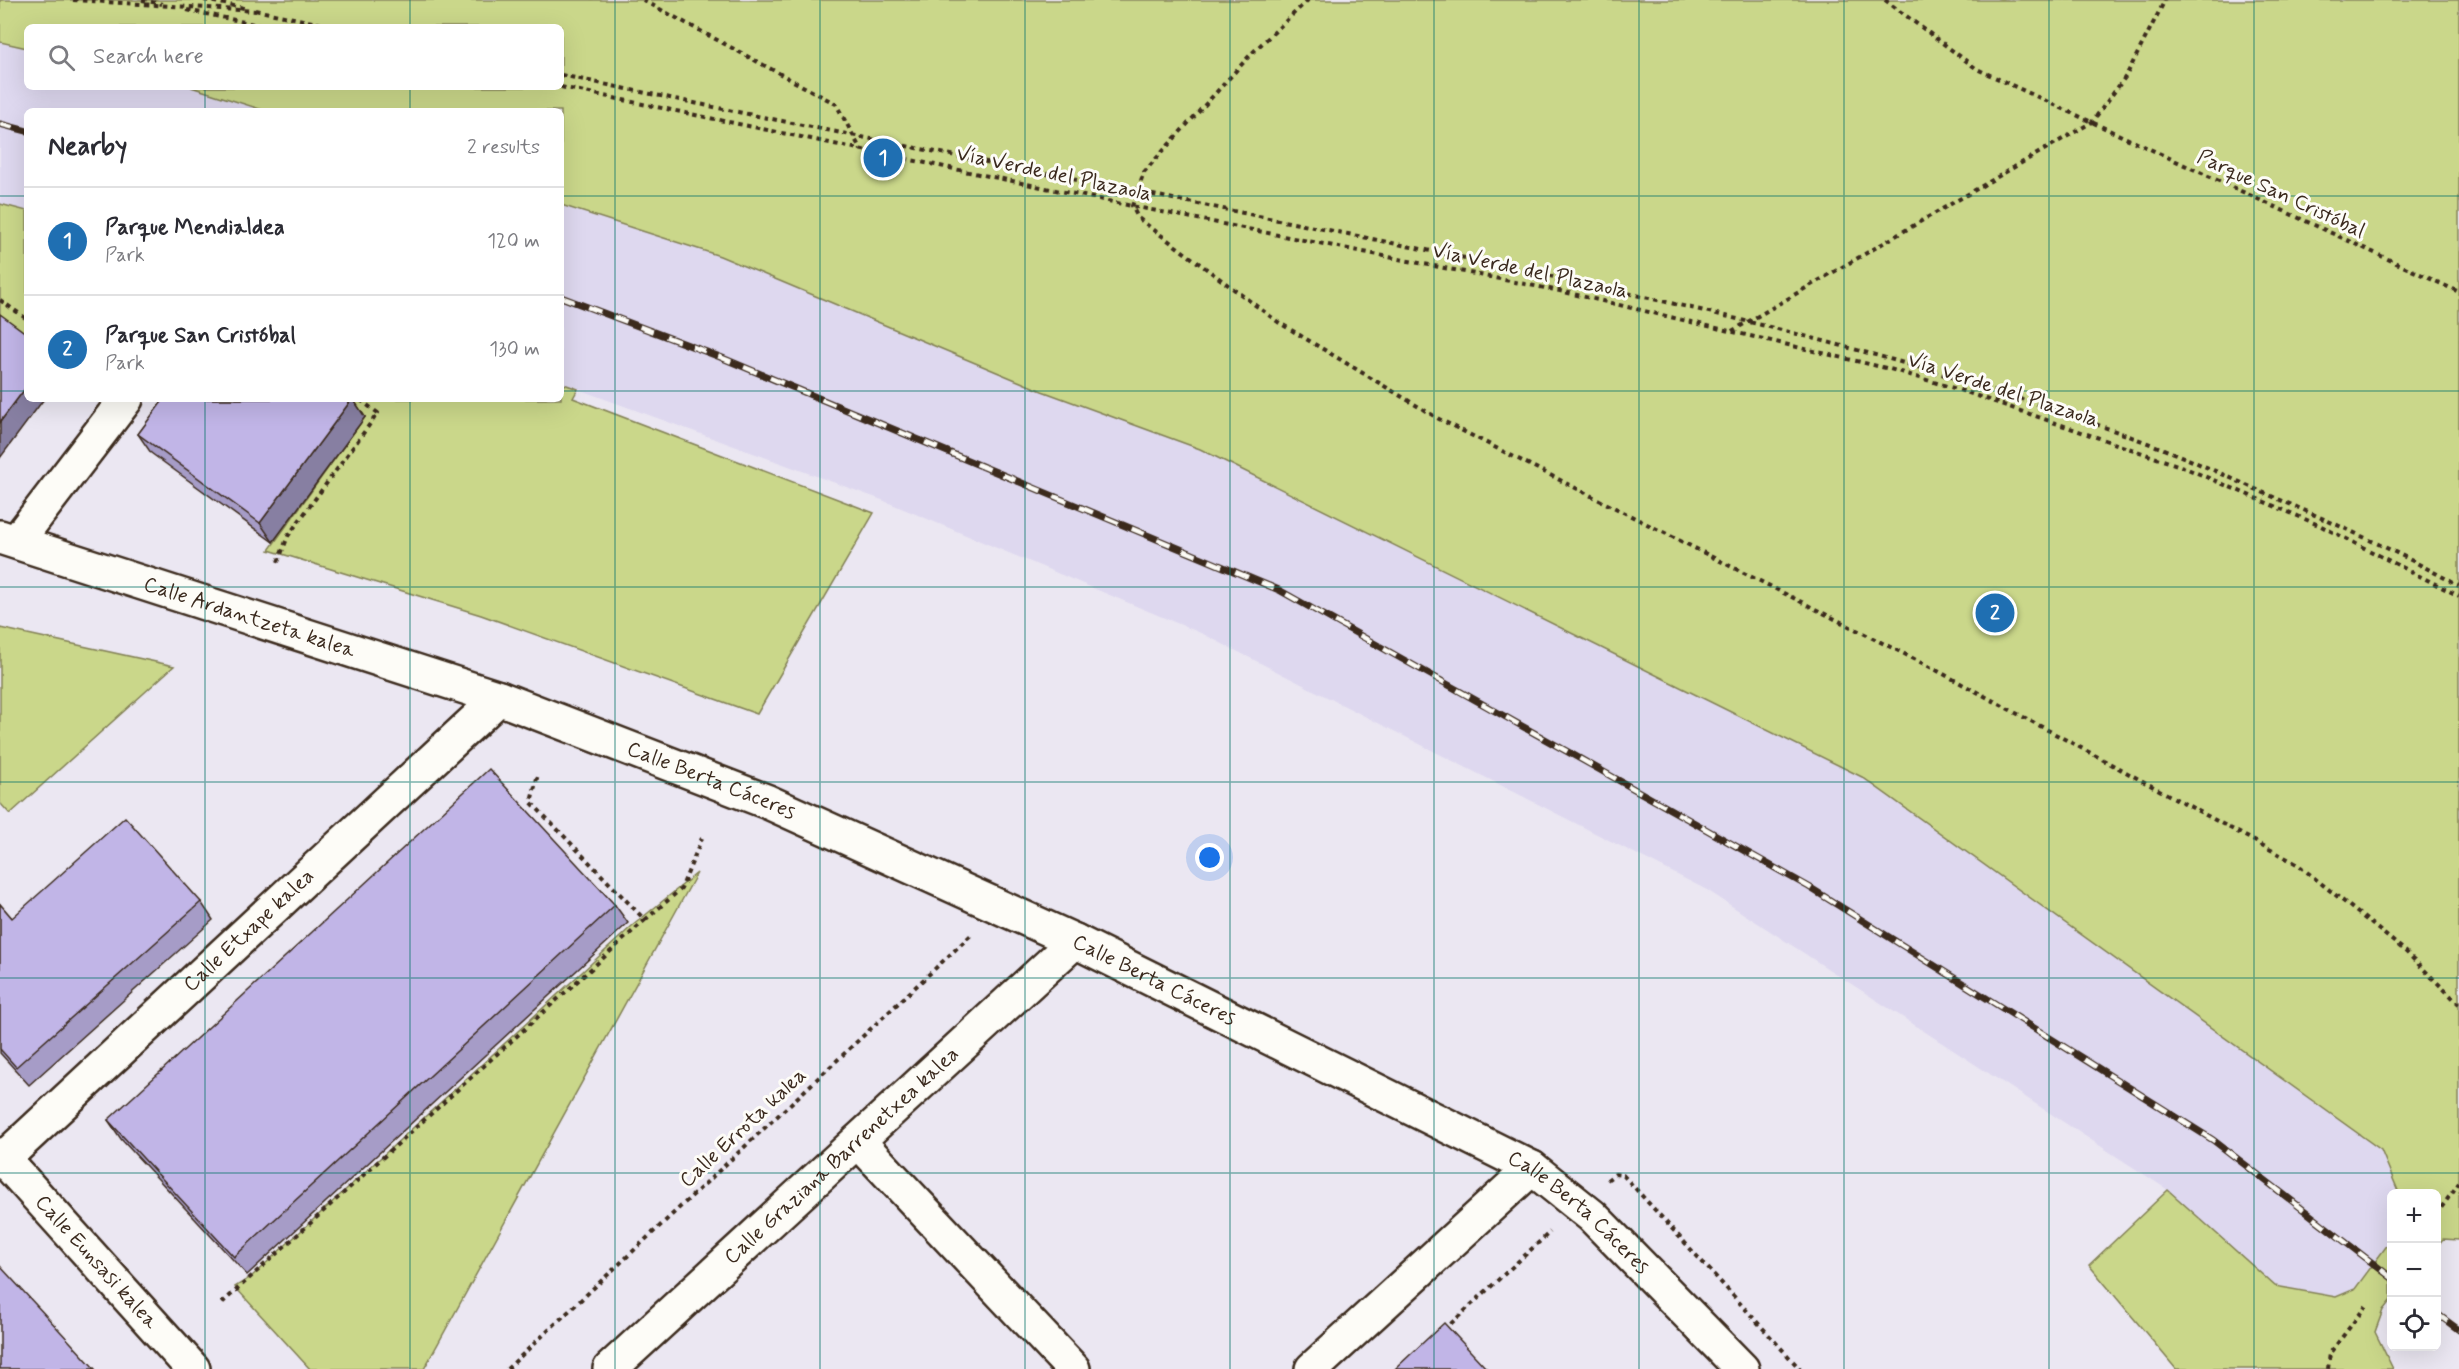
<!DOCTYPE html>
<html lang="en">
<head>
<meta charset="utf-8">
<style>
	:root { --surface:#fff; --page:#f2f2f3; --text:#2b2b33; --muted:#7c7c81; --line:#e1e1e2; --accent:#1f6fb2 }
	body { margin:0; font-family:Mynerve,sans-serif; background:var(--page); color:var(--text) }
	.controls { position:absolute; right:18px; bottom:18px; display:grid; overflow:hidden; border-radius:9px; box-shadow:0 6px 24px #0002 }
	.controls button { width:54px; height:54px; display:grid; place-items:center; padding:0; border:0; border-bottom:2px solid var(--line); background:var(--surface); color:var(--text); font:30px sans-serif }
	.you { position:absolute; left:1210px; top:858px; width:21px; height:21px; margin:-15px; border:4px solid #fff; border-radius:50%; background:#1a73e8; box-shadow:0 0 0 9px #1a73e833 }
	.badge { display:grid; place-items:center; width:39px; height:39px; border-radius:50%; background:var(--accent); color:#fff; font-size:20px; font-weight:700 }
	.pin { position:absolute; translate:-50% -50%; border:3px solid #fff; box-shadow:0 2px 6px #0006 }
	.list { margin:0; padding:0; list-style:none }
	h2 { display:flex; justify-content:space-between; align-items:center; height:78px; margin:0; padding:0 24px; font-size:26px }
	h2 small { font-size:20px; font-weight:400; color:var(--muted) }
	.list li { display:grid; grid-template-columns:39px 1fr auto; gap:18px; align-items:center; box-sizing:border-box; height:108px; padding:0 24px; border-top:2px solid var(--line) }
	.list b { display:block; font-size:22px; white-space:nowrap }
	.list p { margin:0; font-size:20px; white-space:nowrap; color:var(--muted) }
	.list em { font-size:20px; font-style:normal; color:var(--muted) }
	.icon { flex:none; width:33px; height:33px; fill:none; stroke:currentColor; stroke-width:2; stroke-linecap:round; stroke-linejoin:round }
	.map { position:relative; flex:none; width:2459px; height:1369px; overflow:hidden }
	.search { position:absolute; background:var(--surface); box-shadow:0 6px 24px #0002; left:24px; top:24px; width:540px; height:66px; display:flex; align-items:center; gap:15px; box-sizing:border-box; padding:0 21px; border-radius:9px; color:var(--muted); font-size:22px }
	.panel { position:absolute; background:var(--surface); box-shadow:0 6px 24px #0002; left:24px; top:108px; width:540px; height:294px; border-radius:9px }
	.map>svg:first-child { display:block }
	.built { fill:#ded8ef }
	.green { fill:#cad78a; stroke:#828054; stroke-width:1.5 }
	.lines { fill:none; stroke-linecap:round; stroke-linejoin:round }
	.minor-casing { stroke:#3b2a1e; stroke-width:38 }
	.path { stroke:#3b2a1e; stroke-width:4; stroke-dasharray:4.5 4.5; stroke-linecap:butt }
	.minor { stroke:#fdfcf7; stroke-width:33 }
	.rail-casing { stroke:#3b2a1e; stroke-width:7 }
	.rail { stroke:#fdfcf7; stroke-width:4.5; stroke-dasharray:14; stroke-linecap:butt }
	.wall { fill:#a69cc7; stroke:#3b2a1e; stroke-width:1.5 }
	.shaded-wall { fill:#877fa2; stroke:#3b2a1e; stroke-width:1.5 }
	.building { fill:#c1b5e7; stroke:#3b2a1e; stroke-width:1.5 }
	.grid { fill:none; stroke:#0f766e; stroke-width:1.5; stroke-opacity:0.55 }
	.labels { text-anchor:middle; dominant-baseline:central; stroke-width:6; stroke-linejoin:round; paint-order:stroke }
	.street-label { font-size:21px; fill:#3b2a1e; stroke:#fdfcf7 }
</style>
</head>
<body>
<div class="map">
<svg width="2459" height="1369" viewBox="0 0 2459 1369">
	<rect width="100%" height="100%" fill="#ebe7f2"/>
	<filter id="ink" filterUnits="userSpaceOnUse"><feTurbulence type="fractalNoise" baseFrequency=".0167" numOctaves="2"/><feDisplacementMap in="SourceGraphic" scale="12" xChannelSelector="R" yChannelSelector="G"/><feConvolveMatrix kernelMatrix="1 2 1 2 8 2 1 2 1" color-interpolation-filters="sRGB"/></filter>
	<g filter="url(#ink)">
		<path class="built" d="M0,42L27,48V87H191L266,111H27V211L0,204Z
			M561,205L720,256L1042,391L1200,449L1862,777L2381,1150L2399,1193L2392,1194L2391,1240L2355,1289L2336,1297L2275,1286L2168,1190L1707,890L1203,634L882,500L561,383Z"/>
		<path class="green" d="M0,0H2459V1240L2443,1239L2437,1246L2436,1194L2399,1193L2381,1150L1862,777L1200,449L1042,391L720,256L561,205V111H266L191,87H561V27H27V48L0,42Z
			M0,204L27,211V343L0,323Z
			M561,383L578,389L573,398L874,513L757,714L481,615L269,550L365,417L341,399H561Z
			M0,628L174,666L10,814L0,803Z
			M697,873L424,1369H310L235,1287L251,1277L632,926Z
			M2168,1190L2275,1286L2336,1297L2355,1289L2391,1240V1300L2383,1310L2375,1332L2393,1369H2176L2089,1265Z"/>
		<g class="lines">
			<g class="minor-casing">
				<g id="minor">
					<path id="s1" d="M0,537L499,698L768,802L1075,941L1532,1168L1592,1216L1742,1369"/>
					<path d="M17,541L126,399"/>
					<path d="M858,1141L1073,1369"/>
					<path id="s2" d="M0,1155L193,1369"/>
					<path id="s3" d="M0,1162L499,698"/>
					<path id="s4" d="M610,1369L1075,941"/>
					<path d="M1312,1369L1532,1168"/>
				</g>
			</g>
			<path class="path" d="M73,0L256,11
				M142,0L162,4
				M204,0L244,8
				M643,0L836,104L861,150
				M1308,0L1252,53L1144,172L1132,206L1138,218L1278,322L1439,419L1936,670L2297,864L2404,950L2459,1004
				M1885,0L1977,69L2459,292
				M187,10L268,27
				M255,10L336,27
				M561,75C823,131 1086,181 1348,234C1619,289 1894,347 2153,445C2190,459 2226,476 2262,492C2329,521 2396,550 2459,586
				M561,87L1132,206L1560,291L1890,369L1957,389L2183,467L2321,526L2459,596
				M0,300L27,319
				M1732,331L2092,122L2126,76L2165,0
				M278,562L288,536L378,413L359,399
				M645,920L681,889L702,838
				M1607,1180L1615,1174L1623,1175L1800,1369
				M2436,1215L2459,1183
				M222,1303L645,920L531,802L538,774
				M1444,1330L1550,1232
				M507,1369L971,935
				M2328,1369L2330,1353L2366,1306"/>
			<use href="#minor" class="minor"/>
			<g class="rail-casing">
				<path id="rail" d="M0,124L27,131
					M561,297L720,357L1279,590L1809,887L2213,1140L2392,1278
					M2436,1313L2459,1330"/>
			</g>
			<use href="#rail" class="rail"/>
		</g>
		<path class="wall" d="M164,399H353L365,417L273,542L151,453L138,434Z
			M201,902L213,920L29,1085L0,1053V904L12,918Z
			M615,905L628,923L247,1275L121,1139L108,1120Z"/>
		<path class="shaded-wall" d="M27,386V399H44L0,458V422Z
			M352,399H353L365,417L273,542L260,523Z"/>
		<path class="building" d="M0,314L27,334V386L0,422Z
			M164,399H352L260,523L138,434Z
			M489,769L615,905L234,1257L108,1120Z
			M125,817L201,902L16,1067L0,1049V904L12,918Z
			M0,1266L95,1369H0Z
			M1444,1323L1487,1369H1395Z"/>
	</g>
	<path class="grid" d="M205,0V27M410,0V27M615,0V1369M820,0V1369M1025,0V1369M1230,0V1369M1434,0V1369M1639,0V1369M1844,0V1369M2049,0V1369M2254,0V1369M205,87V111M410,87V111M0,196H27M561,196H2459M0,391H27M561,391H2459M205,399V1369M410,399V1369M0,587H2459M0,782H2459M0,978H2459M0,1173H2459"/>
	<g class="labels">
		<g class="street-label">
			<text transform="translate(1054 174) rotate(12)">Vía Verde del Plazaola</text>
			<text transform="translate(2281 194) rotate(25)">Parque San Cristóbal</text>
			<text transform="translate(1530 271) rotate(12)">Vía Verde del Plazaola</text>
			<text transform="translate(2003 390) rotate(18)">Vía Verde del Plazaola</text>
			<text stroke="none"><textPath href="#s1" startOffset="262">Calle Ardantzeta kalea</textPath></text>
			<text stroke="none"><textPath href="#s1" startOffset="752">Calle Berta Cáceres</textPath></text>
			<text stroke="none"><textPath href="#s3" startOffset="340">Calle Etxape kalea</textPath></text>
			<text stroke="none"><textPath href="#s1" startOffset="1238">Calle Berta Cáceres</textPath></text>
			<text transform="translate(743 1128) rotate(-43)">Calle Errota kalea</text>
			<text stroke="none"><textPath href="#s4" startOffset="315">Calle Graziana Barrenetxea kalea</textPath></text>
			<text stroke="none"><textPath href="#s1" startOffset="1724">Calle Berta Cáceres</textPath></text>
			<text stroke="none"><textPath href="#s2" startOffset="144">Calle Eunsasi kalea</textPath></text>
		</g>
	</g>
</svg>
<div class="controls">
<button>+</button>
<button>−</button>
<button><svg class="icon" aria-label="locate" viewBox="0 0 24 24"><circle cx="12" cy="12" r="6"/><path d="M12 2v4M12 18v4M2 12h4M18 12h4"/></svg></button>
</div>
<div class="you"></div>
<div class="pin badge" style="left:883px;top:158px">1</div>
<div class="pin badge" style="left:1995px;top:613px">2</div>
<div class="search"><svg class="icon" aria-label="search" viewBox="0 0 24 24"><circle cx="10" cy="10" r="6"/><path d="M15 15l6 6"/></svg>Search here</div>
<section class="panel">
<h2>Nearby<small>2 results</small></h2>
<ul class="list">
<li><span class="badge">1</span><div><b>Parque Mendialdea</b><p>Park</p></div><em>120 m</em></li>
<li><span class="badge">2</span><div><b>Parque San Cristóbal</b><p>Park</p></div><em>130 m</em></li>
</ul>
</section>
</div>
</body>
</html>
